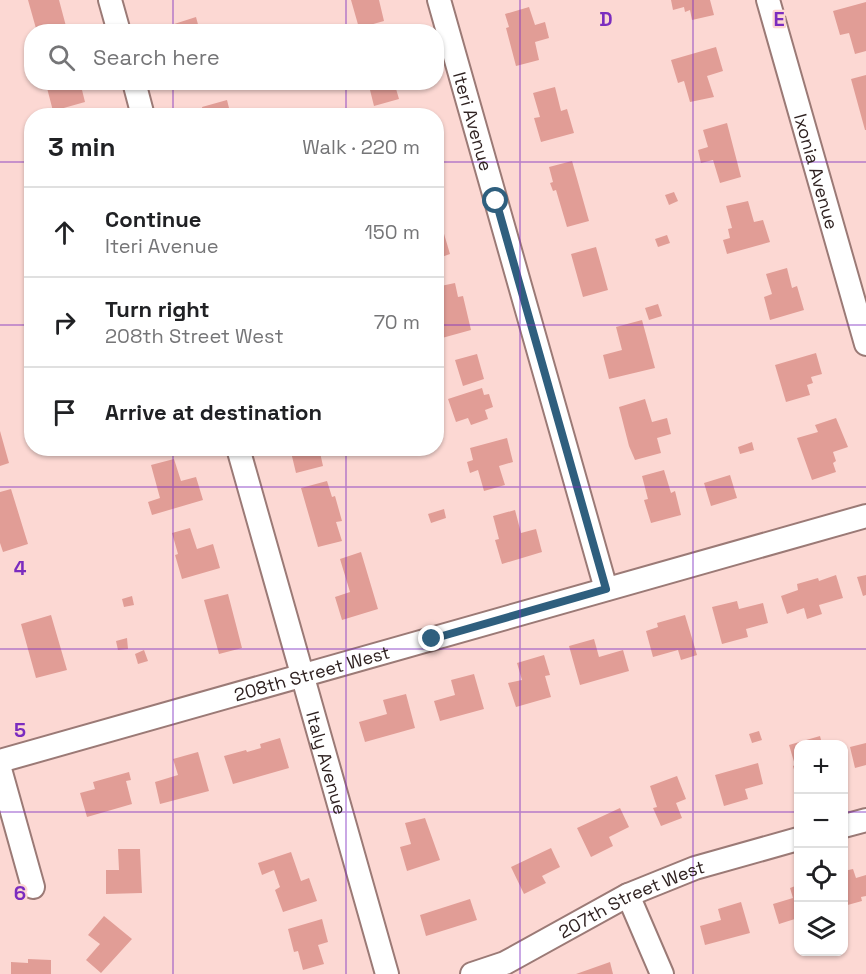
<!DOCTYPE html>
<html lang="en">
<head>
<meta charset="utf-8">
<style>
	:root { --surface:#fff; --page:#f2f2f2; --text:#202124; --muted:#757577; --line:#e0e0e0 }
	body { margin:0; font-family:"Space Grotesk",sans-serif; background:var(--page); color:var(--text) }
	.controls { position:absolute; right:18px; bottom:18px; display:grid; overflow:hidden; border-radius:12px; box-shadow:0 2px 4px #0004 }
	.controls button { width:54px; height:54px; display:grid; place-items:center; padding:0; border:0; border-bottom:2px solid var(--line); background:var(--surface); color:var(--text); font:30px sans-serif }
	.stop { position:absolute; width:18px; height:18px; margin:-14px; border:4px solid #2f5f7e; border-radius:50%; background:#fff }
	.stop.end { background:#2f5f7e; border-color:#fff; box-shadow:0 2px 6px #0008 }
	.list { margin:0; padding:0; list-style:none }
	h2 { display:flex; justify-content:space-between; align-items:center; height:78px; margin:0; padding:0 24px; font-size:26px }
	h2 small { font-size:20px; font-weight:400; color:var(--muted) }
	.list li { display:grid; grid-template-columns:39px 1fr auto; gap:18px; align-items:center; box-sizing:border-box; height:90px; padding:0 24px; border-top:2px solid var(--line) }
	.list b { display:block; font-size:22px; white-space:nowrap }
	.list p { margin:0; font-size:20px; white-space:nowrap; color:var(--muted) }
	.list em { font-size:20px; font-style:normal; color:var(--muted) }
	.icon { flex:none; width:33px; height:33px; fill:none; stroke:currentColor; stroke-width:2; stroke-linecap:round; stroke-linejoin:round }
	.map { position:relative; flex:none; width:866px; height:974px; overflow:hidden }
	.search { position:absolute; background:var(--surface); box-shadow:0 2px 4px #0004; left:24px; top:24px; width:420px; height:66px; display:flex; align-items:center; gap:15px; box-sizing:border-box; padding:0 21px; border-radius:24px; color:var(--muted); font-size:22px }
	.panel { position:absolute; background:var(--surface); box-shadow:0 2px 4px #0004; left:24px; top:108px; width:420px; height:348px; border-radius:24px }
	.map>svg:first-child { display:block }
	.building { fill:#e19d96 }
	.lines { fill:none; stroke-linecap:round; stroke-linejoin:round }
	.minor-casing { stroke:#9b7a76; stroke-width:26 }
	.minor { stroke:#fff; stroke-width:22 }
	.route { stroke:#2f5f7e; stroke-width:8 }
	.grid { fill:none; stroke:#7b2cbf; stroke-width:1.5; stroke-opacity:0.55 }
	.labels { text-anchor:middle; dominant-baseline:central; stroke-width:4.5; stroke-linejoin:round; paint-order:stroke }
	.street-label { font-size:18px; fill:#2f2221; stroke:#fcd8d3 }
	.grid-label { font-size:20px; text-anchor:middle; font-weight:bold; fill:#7b2cbf; stroke:#fcd8d3; stroke-width:4.5; stroke-linejoin:round; paint-order:stroke }
</style>
</head>
<body>
<div class="map">
<svg width="866" height="974" viewBox="0 0 866 974">
	<rect width="100%" height="100%" fill="#fcd8d3"/>
	<path class="building" d="M28,0H59L67,30L37,32Z
		M351,0H379L384,21L359,28Z
		M671,0H710L714,15L692,20L690,10L685,12L684,7L673,10Z
		M866,2V51L855,54L849,33L840,35L833,11Z
		M529,7L535,25L545,22L549,38L535,42L539,60L516,66L506,28L509,27L505,14Z
		M196,17L200,32H174L171,25Z
		M716,47L723,71L707,76L714,97L690,102L684,81L678,83L671,60Z
		M866,75V130H865L851,79Z
		M51,82H80L85,102L53,111L47,88L52,86Z
		M368,82H394L399,99L374,106Z
		M555,87L561,111L567,109L574,133L541,142L534,118L540,117L533,93Z
		M227,100L231,116H204L202,107Z
		M727,123L741,177L720,183L713,160L701,163L698,150L708,147L703,130Z
		M572,161L589,221L567,227L556,190L553,191L550,183L553,182L549,167Z
		M674,192L678,201L669,205L665,195Z
		M748,201L754,222L763,220L770,242L727,254L723,240L730,238L728,229L732,228L726,206Z
		M439,217L450,254L436,259V218Z
		M667,235L670,243L658,247L655,239Z
		M596,247L608,290L583,297L571,254Z
		M787,268L792,288L797,286L804,310L770,320L764,297L772,294L766,274Z
		M455,283L458,297L463,296L471,330L442,338L436,318V306L440,305L436,287Z
		M658,304L662,316L649,320L645,308Z
		M642,320L655,368L609,379L603,355L622,350L616,327Z
		M816,353L822,374L811,377L813,383L807,385L810,395L786,402L775,365Z
		M477,354L484,379L463,386L455,360Z
		M482,388L484,395L489,394L493,407L485,410L488,419L471,425L468,418L456,422L448,399Z
		M645,399L652,422L667,418L671,434L657,438L661,453L635,460L629,446L619,407Z
		M836,418L848,447L833,452L836,461L833,463L836,472L812,480L797,438L818,432L815,425Z
		M0,431L9,463L0,466Z
		M507,438L513,462L499,466L505,485L484,491L478,470L470,473L467,462L473,460L470,448Z
		M752,442L754,450L740,454L738,447Z
		M290,448H319L323,466L296,473Z
		M174,459L181,481L196,477L203,500L152,515L148,502L160,498L151,465Z
		M664,470L671,493L675,491L681,515L651,523L644,500L648,499L642,476Z
		M730,475L737,498L711,506L704,483Z
		M327,481L332,497L335,496L342,521L336,522L342,541L318,547L301,488Z
		M11,489L28,544L3,552L0,543V492Z
		M444,509L446,518L431,523L428,514Z
		M515,510L521,533L536,529L542,552L502,564L495,540L499,539L493,516Z
		M190,528L197,549L213,544L220,568L182,579L175,555L178,554L172,533Z
		M361,552L378,609L342,620L335,597L350,592L340,559Z
		M836,575L843,598L819,605L822,614L807,619L804,608L787,614L781,596L798,590L797,584L818,578L819,581Z
		M866,575V595L863,596L857,577Z
		M228,594L242,648L219,654L204,600Z
		M132,596L134,605L124,607L122,599Z
		M737,601L739,609L763,603L768,623L746,629L748,637L722,644L712,607Z
		M51,615L67,670L36,678L21,624Z
		M685,615L697,655L681,660L678,650L653,657L646,631L658,627L657,623Z
		M127,638L128,649L118,650L116,641Z
		M594,639L599,657L623,650L629,671L580,685L569,646Z
		M144,650L148,661L138,664L135,654Z
		M544,655L550,675L545,676L551,697L516,707L508,683L522,680L517,663Z
		M474,674L484,709L440,721L434,701L455,695L451,680Z
		M406,694L415,728L365,742L359,722L387,714L383,700Z
		M759,731L762,740L752,743L749,734Z
		M820,736L822,744H798V784L793,766L795,765L789,745Z
		M280,738L289,768L233,784L224,756L246,750L247,752L261,748L260,744Z
		M866,743V765L855,768L850,747Z
		M198,752L209,791L160,804L155,782L178,775L173,759Z
		M758,763L763,784L745,789L748,799L724,806L715,775Z
		M129,772L131,780L126,781L132,804L87,817L80,793L95,789L93,782Z
		M677,776L686,799L676,803L682,818L661,826L653,808L657,807L650,786Z
		M620,808L629,827L609,837L613,846L591,857L577,828Z
		M425,818L440,860L407,871L400,847L411,844L405,823Z
		M551,848L560,867L542,876L546,883L524,894L511,867Z
		M118,849H140L142,893L106,894V870H119Z
		M291,852L301,881L309,878L317,901L283,912L275,890L280,887L274,870L262,875L258,863Z
		M853,869L856,878L866,875V896L861,897L862,901L844,906V871Z
		M798,885V918L779,924L773,904L793,898L790,888Z
		M470,899L477,920L426,936L420,915Z
		M741,902L750,933L705,945L700,926L721,920L718,909Z
		M104,916L132,939L101,973L86,960L100,944L88,935Z
		M322,919L328,942L318,945L324,964L303,970L298,951L294,952L288,929Z
		M28,959L51,960V974H11V962L28,963Z
		M610,962L613,974H576Z"/>
	<g class="lines">
		<g class="minor-casing">
			<g id="minor">
				<path d="M110,0L119,32"/>
				<path id="s1" d="M439,0L606,589"/>
				<path id="s2" d="M768,0L866,344"/>
				<path d="M134,82L143,116"/>
				<path id="s3" d="M238,448L387,974"/>
				<path id="s4" d="M0,761L866,516"/>
				<path d="M0,769L33,887"/>
				<path d="M844,826L866,820"/>
				<path d="M628,895L662,974"/>
				<path id="s5" d="M472,974L505,963L628,895L695,868L798,839"/>
			</g>
		</g>
		<use href="#minor" class="minor"/>
	</g>
	<g class="lines">
		<path class="route" d="M432,639L606,589L496,201"/>
	</g>
	<path class="grid" d="M173,0V32M346,0V32M520,0V974M693,0V974M173,82V116M346,82V116M0,162H32M436,162H866M0,325H32M436,325H866M173,448V974M346,448V974M0,487H866M0,649H866M0,812H798M844,812H866"/>
	<g class="labels">
		<g class="street-label">
			<text stroke="none"><textPath href="#s1" startOffset="126">Iteri Avenue</textPath></text>
			<text stroke="none"><textPath href="#s2" startOffset="178">Ixonia Avenue</textPath></text>
			<text stroke="none"><textPath href="#s4" startOffset="324">208th Street West</textPath></text>
			<text stroke="none"><textPath href="#s3" startOffset="327">Italy Avenue</textPath></text>
			<text stroke="none"><textPath href="#s5" startOffset="177">207th Street West</textPath></text>
		</g>
	</g>
	<g class="grid-label">
		<text x="606" y="26">D</text>
		<text x="779" y="26">E</text>
		<text x="20" y="575">4</text>
		<text x="20" y="737">5</text>
		<text x="20" y="900">6</text>
	</g>
</svg>
<div class="controls">
<button>+</button>
<button>−</button>
<button><svg class="icon" aria-label="locate" viewBox="0 0 24 24"><circle cx="12" cy="12" r="6"/><path d="M12 2v4M12 18v4M2 12h4M18 12h4"/></svg></button>
<button><svg class="icon" aria-label="layers" viewBox="0 0 24 24"><path d="M12 4l9 5-9 5-9-5zM3 14l9 5 9-5"/></svg></button>
</div>
<div class="stop" style="left:496px;top:201px"></div>
<div class="stop end" style="left:432px;top:639px"></div>
<div class="search"><svg class="icon" aria-label="search" viewBox="0 0 24 24"><circle cx="10" cy="10" r="6"/><path d="M15 15l6 6"/></svg>Search here</div>
<section class="panel">
<h2>3 min<small>Walk · 220 m</small></h2>
<ul class="list">
<li><svg class="icon" aria-label="ahead" viewBox="0 0 24 24"><path d="M12 20V5M6 11l6-6 6 6"/></svg><div><b>Continue</b><p>Iteri Avenue</p></div><em>150 m</em></li>
<li><svg class="icon" aria-label="right" viewBox="0 0 24 24"><path d="M7 20v-9h11M14 6l5 5-5 5"/></svg><div><b>Turn right</b><p>208th Street West</p></div><em>70 m</em></li>
<li><svg class="icon" aria-label="arrive" viewBox="0 0 24 24"><path d="M6 21V4h12l-3 4 3 4H6"/></svg><div><b>Arrive at destination</b></div></li>
</ul>
</section>
</div>
</body>
</html>
